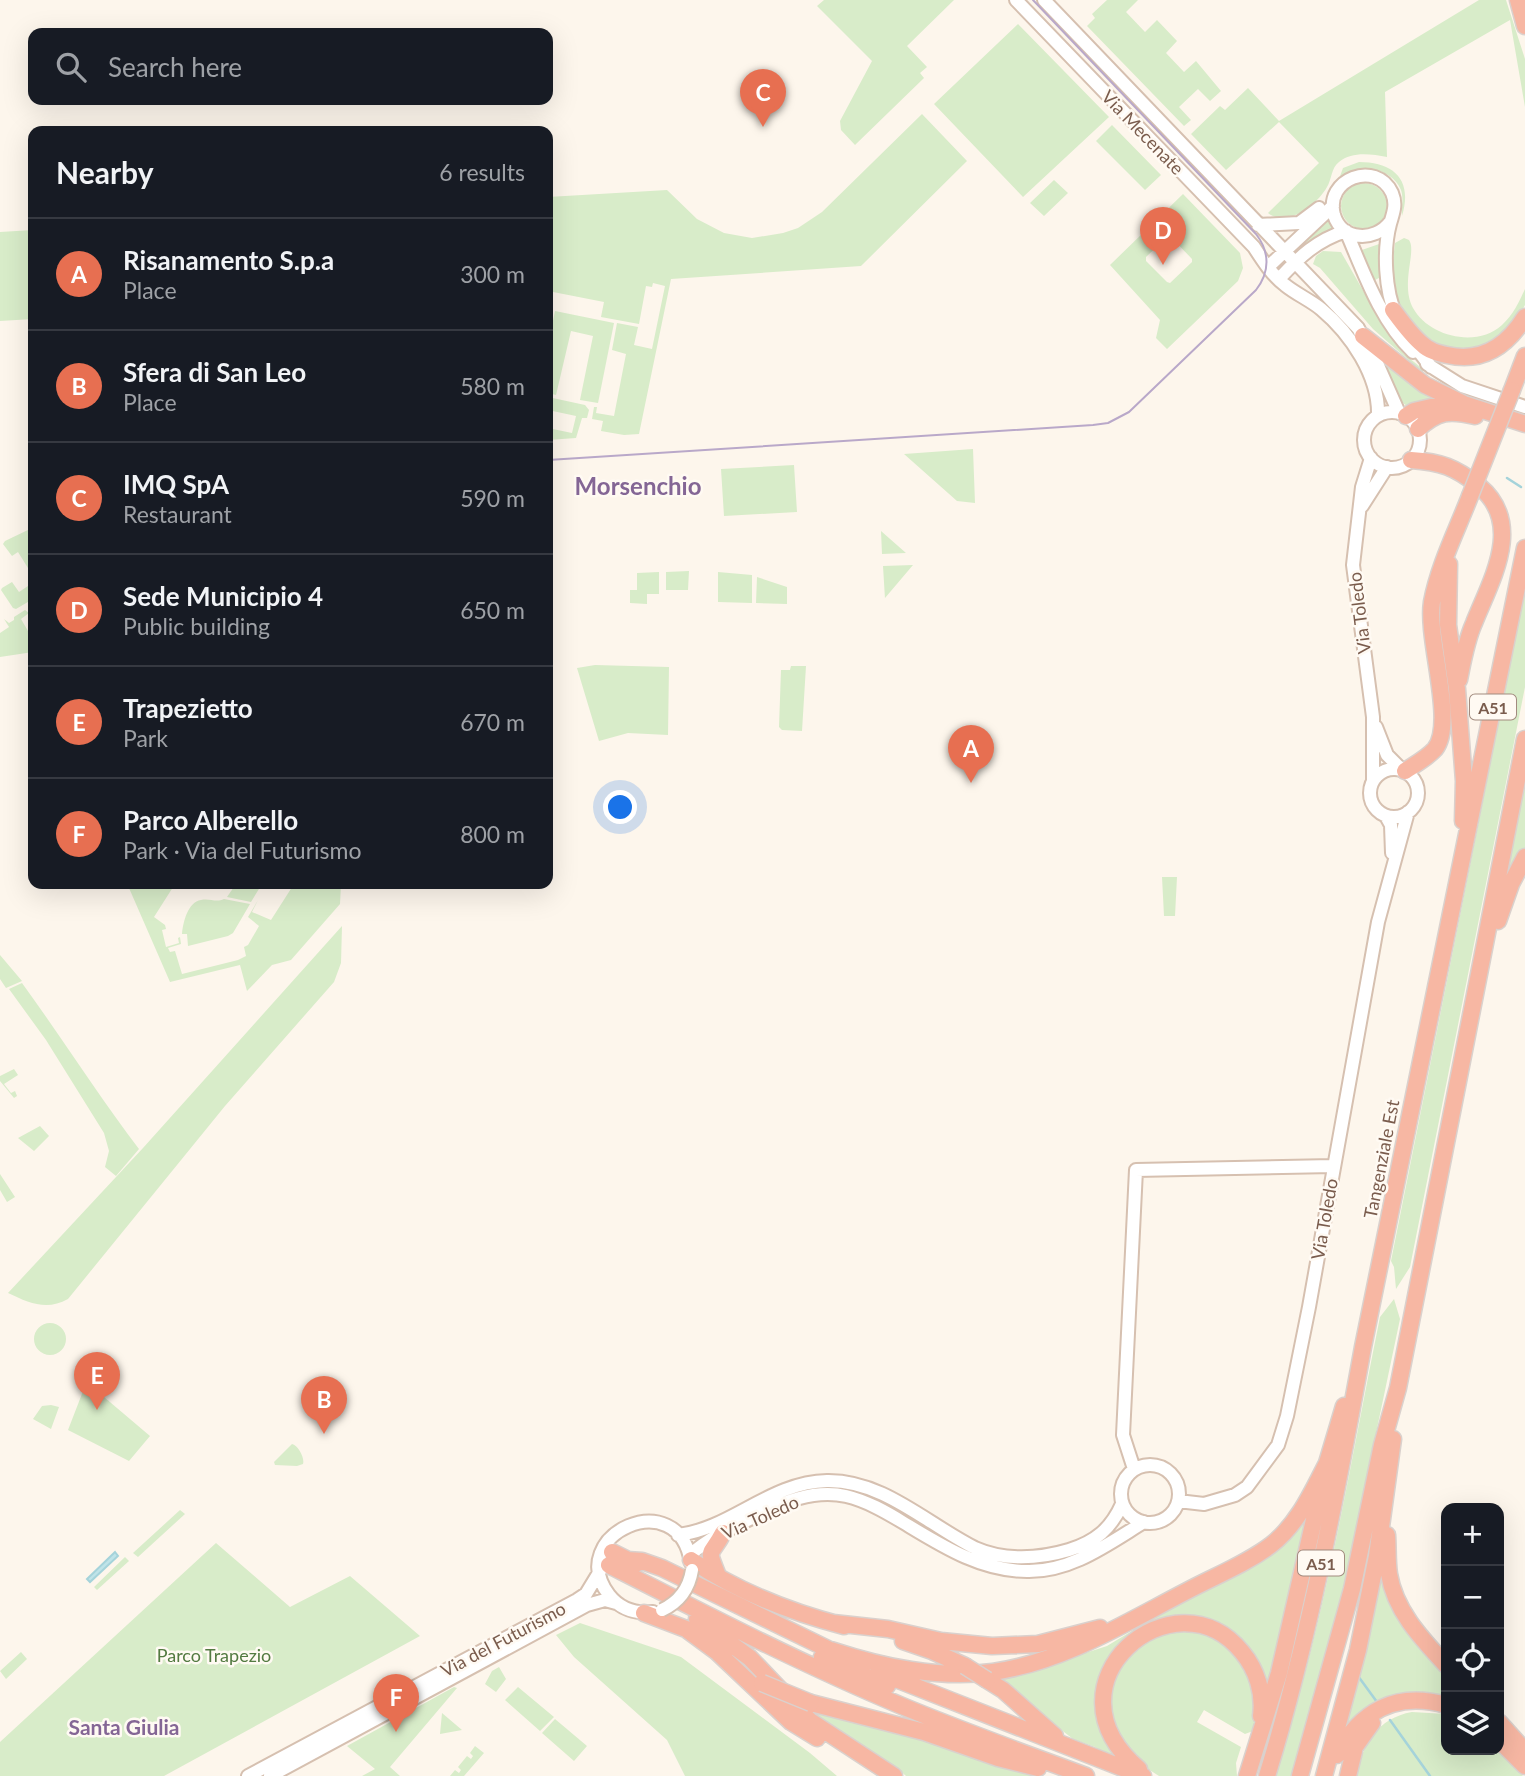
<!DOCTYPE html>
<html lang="en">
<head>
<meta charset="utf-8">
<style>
	:root { --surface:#171b24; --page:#242831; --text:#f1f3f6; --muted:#9ea1a6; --line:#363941; --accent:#e76f51 }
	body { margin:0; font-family:Lato,sans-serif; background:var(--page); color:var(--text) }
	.controls { position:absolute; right:21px; bottom:21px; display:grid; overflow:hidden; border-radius:14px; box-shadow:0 7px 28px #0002 }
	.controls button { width:63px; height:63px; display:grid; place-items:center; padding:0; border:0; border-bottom:2px solid var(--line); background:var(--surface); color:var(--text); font:35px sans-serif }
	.you { position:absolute; left:621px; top:808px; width:24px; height:24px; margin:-18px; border:5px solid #fff; border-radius:50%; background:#1a73e8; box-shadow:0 0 0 10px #1a73e833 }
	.badge { display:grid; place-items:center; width:46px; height:46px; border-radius:50%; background:var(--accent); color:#fff; font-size:23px; font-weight:700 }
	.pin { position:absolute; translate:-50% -58px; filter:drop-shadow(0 2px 4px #0008) }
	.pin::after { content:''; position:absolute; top:37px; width:24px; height:21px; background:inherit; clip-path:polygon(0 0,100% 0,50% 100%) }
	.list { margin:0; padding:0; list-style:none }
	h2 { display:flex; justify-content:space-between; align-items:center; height:91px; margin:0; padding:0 28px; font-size:30px }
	h2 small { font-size:23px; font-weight:400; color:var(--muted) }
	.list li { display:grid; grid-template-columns:46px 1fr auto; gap:21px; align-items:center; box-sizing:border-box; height:112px; padding:0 28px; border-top:2px solid var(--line) }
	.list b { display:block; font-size:26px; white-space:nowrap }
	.list p { margin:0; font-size:23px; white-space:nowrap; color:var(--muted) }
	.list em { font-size:23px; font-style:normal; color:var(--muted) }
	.icon { flex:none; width:38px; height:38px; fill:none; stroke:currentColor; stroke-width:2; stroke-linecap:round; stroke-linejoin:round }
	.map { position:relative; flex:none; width:1525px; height:1776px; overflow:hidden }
	.search { position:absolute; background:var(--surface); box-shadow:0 7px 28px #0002; left:28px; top:28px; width:525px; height:77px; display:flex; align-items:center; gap:18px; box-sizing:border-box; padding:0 24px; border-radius:14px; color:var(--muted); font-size:26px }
	.panel { position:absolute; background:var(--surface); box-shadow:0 7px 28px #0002; left:28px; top:126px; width:525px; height:763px; border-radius:14px }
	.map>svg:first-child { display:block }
	.green { fill:#d8ecc9; fill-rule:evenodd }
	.water { fill:#bfe3e8; stroke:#a5d3da; stroke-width:2 }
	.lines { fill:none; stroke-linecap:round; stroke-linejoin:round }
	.stream { stroke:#a5d3da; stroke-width:2.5 }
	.secondary-casing { stroke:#d6c0b0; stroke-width:16 }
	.highway-casing { stroke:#dad1cd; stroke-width:19 }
	.secondary { stroke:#fff; stroke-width:12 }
	.highway { stroke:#f7b7a3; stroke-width:16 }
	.tram { stroke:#b9a8c9; stroke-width:2 }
	.secondary-bridge-casing { stroke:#d6c0b0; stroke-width:16; stroke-linecap:butt }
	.highway-bridge-casing { stroke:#dad1cd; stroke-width:19; stroke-linecap:butt }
	.secondary-bridge { stroke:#fff; stroke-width:12 }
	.highway-bridge { stroke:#f7b7a3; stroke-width:16 }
	.labels { text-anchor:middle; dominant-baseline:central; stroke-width:5; stroke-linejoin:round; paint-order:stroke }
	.shield { fill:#fffaf3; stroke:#a28b7f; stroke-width:2 }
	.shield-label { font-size:16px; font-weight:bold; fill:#7a5c4d }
	.street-label { font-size:18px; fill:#7a5c4d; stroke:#fffaf3 }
	.park-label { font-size:18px; fill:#537a41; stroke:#fffaf3 }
	.quarter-label { font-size:21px; font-weight:bold; fill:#846695; stroke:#fffaf3 }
	.district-label { font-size:24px; font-weight:bold; fill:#846695; stroke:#fffaf3 }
</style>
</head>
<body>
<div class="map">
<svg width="1525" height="1776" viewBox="0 0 1525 1776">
	<rect width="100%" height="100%" fill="#fdf6ec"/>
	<path class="green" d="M824,0H954L907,46L927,67L920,73L924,78L855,145L841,130L840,121L872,61L817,6Z
		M1107,0H1138L1126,12L1145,32L1157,20L1177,41L1166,53L1184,72L1196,61L1221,91L1210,101L1198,89L1179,107L1191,120L1184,126L1087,26L1095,18L1092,14Z
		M1479,0H1506L1525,59V107L1510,20L1385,92L1387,157C1371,154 1352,151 1339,162C1331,168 1332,179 1327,187C1317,205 1287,228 1268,213L1319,163L1279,122L1226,170L1191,134L1220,106L1225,110L1248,88L1279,121Z
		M1018,24L1109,117L1023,197L934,104Z
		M922,114L967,161L861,266L671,279L639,434L624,435L601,431L603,421L592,419L594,407H597L596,413L614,416L626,354L612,350L617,323L638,327L634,345L652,349L665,286L653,283L652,287L646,286L639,324L601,317L604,302L548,291V197L667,190L697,219L724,233L752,238L783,233L798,228L822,212Z
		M1112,125L1161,175L1145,190L1096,141Z
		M1359,162C1394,162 1413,180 1402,216C1401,210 1404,198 1401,190C1394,172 1370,165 1353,170C1348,172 1344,176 1339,179L1343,168Z
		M1054,180L1068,193L1044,216L1030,203Z
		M1341 206a23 23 0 1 1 46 0a23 23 0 1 1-46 0Z
		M1183,194L1240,253L1243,268L1238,281L1167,349L1156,338L1160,320L1110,265ZM1167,237H1171L1192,259V262L1170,283L1167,282L1146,261V257Z
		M1330,219L1337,230L1312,240L1301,249L1300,247Z
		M33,230V319L0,321V232Z
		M1404,238L1409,240C1417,251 1400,284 1413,308C1429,337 1477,348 1502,325C1513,315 1519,302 1525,289V305L1515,323L1497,341L1466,352L1431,345L1403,314L1397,299L1392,269L1395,243Z
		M1382,243L1379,278L1375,280L1359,251Z
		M1323,251L1341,252L1384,327L1404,354L1424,370L1422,372L1373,329L1320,268L1313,264L1316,256Z
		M555,311L614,323L598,403L580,400L593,336L571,331L556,395L548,393V345Z
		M1375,348L1442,400C1433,402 1423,407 1414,408C1395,408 1382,363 1375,348Z
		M548,397L585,405L589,410L587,418H582L576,438L548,440V428L572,433L576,416L548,410Z
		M973,449L975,503L957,501L904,454Z
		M794,465L797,512L724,516L721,469Z
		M30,529L33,531V576L18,552L12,556L3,544L5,541Z
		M881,531L906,553L882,554Z
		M913,565L885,598V599L883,566Z
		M689,571L688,590H666V572Z
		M659,572V594H647V604L630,603V590H637V573Z
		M718,572L752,575V603L718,602Z
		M757,577L787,587V604L756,603Z
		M12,582L19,592L31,584L33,599L16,609L13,608L1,590L2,588Z
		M1525,590V687L1410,1267L1396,1289L1394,1267L1391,1261Z
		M25,610L29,613L21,619L28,631L33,628V652L0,657V633L9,627L4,619L9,623L14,620V617Z
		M595,665L669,667L668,735L628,733L599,741L577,668Z
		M791,666H806L802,731L782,730L779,727L781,670H790Z
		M1525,785V848L1510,875L1507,874Z
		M1162,877H1177L1175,916H1164Z
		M125,884H175L154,917L165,925L166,929L162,930L166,947L179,943L178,938L180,937L181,944L168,948L170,952L175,951L182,974L238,960L246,956L244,947L248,945L259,926L248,917L258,900L252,912L271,920L294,884H341L340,904L291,960L272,965L247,991L240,965L170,982L129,888Z
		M236,884H262L251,902L227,897Z
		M224,899L250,904L233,933L228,936L188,946L187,934H182C183,922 188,902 201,900C210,898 216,903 224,899Z
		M342,926L341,963L334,982L225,1106L68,1299C47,1311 29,1303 8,1293L143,1148Z
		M0,955L22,981L6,988L0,979Z
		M22,983C62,1038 98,1095 139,1149L116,1176L105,1167L109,1151L104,1133L46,1040L9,989Z
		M14,1069L18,1075L4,1084L11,1093L15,1091L17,1096L14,1098L0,1081V1076Z
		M40,1126L49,1136L34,1151L18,1138Z
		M0,1174L15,1197L7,1202L0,1190Z
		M1394,1299L1400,1319L1334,1633L1295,1776H1275C1324,1627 1349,1470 1380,1317Z
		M34 1339a16 16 0 1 1 32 0a16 16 0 1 1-32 0Z
		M85,1386H91L150,1436L129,1461L68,1430Z
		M51,1405L59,1407L51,1429L33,1419L42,1406Z
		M292,1444C298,1445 305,1458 303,1464L297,1466L275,1465L274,1462Z
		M1310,1507L1267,1701L1222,1627L1134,1635L1114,1651L1098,1681L1096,1694L1098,1710L1115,1750L1109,1756L1095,1747L1073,1739L991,1675L1042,1667L1107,1646L1173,1606Z
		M180,1510L185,1514L138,1557L133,1553Z
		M216,1543L290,1607L350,1576L420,1636L164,1776H0V1742Z
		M1382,1554L1429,1654L1446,1675V1696C1415,1688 1377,1714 1348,1727L1344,1724Z
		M125,1557L129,1561L97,1590L94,1587Z
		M580,1623L681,1657L810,1753L837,1776H685L667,1740L574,1657L556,1635Z
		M1186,1630C1228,1636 1250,1656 1255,1698C1256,1709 1257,1721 1253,1731L1245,1734L1204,1710L1197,1722L1241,1747L1236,1763L1237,1776H1159L1134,1760L1119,1741L1109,1710L1116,1673L1140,1640Z
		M21,1652L27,1659L6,1679L0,1671Z
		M499,1667L506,1679L496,1692L485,1684L492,1671Z
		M454,1687L457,1688L390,1767L400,1776H362L375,1769L347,1746Z
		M518,1687L554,1717L540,1731L505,1700Z
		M801,1705L946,1744L1039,1776H906L897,1768L860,1747Z
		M1412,1712L1446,1714V1750H1497L1523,1776H1357C1362,1744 1378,1718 1412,1712Z
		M442,1713L462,1730L440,1734Z
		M555,1719L587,1746L574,1761L542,1733Z
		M475,1746L484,1753L464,1776H450L455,1770L459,1773L461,1770L458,1767L467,1756L471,1759L473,1756L470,1753Z"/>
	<path class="water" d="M115,1552L118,1556L90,1582L87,1579Z"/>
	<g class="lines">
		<path class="stream" d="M1507,478L1521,487
			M1358,1676L1377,1702
			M1390,1720L1430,1776"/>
		<g class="secondary-casing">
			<path id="secondary" d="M1016,0L1254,247C1263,261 1272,275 1285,285C1296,294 1310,300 1321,309C1351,334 1379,376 1378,415
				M1044,0L1358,328L1376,361L1399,413
				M1390,222C1375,242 1342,241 1334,215C1324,179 1376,159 1392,193C1397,205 1393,213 1390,224C1383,250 1385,291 1396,315
				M1258,225L1299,223L1319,208
				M1268,267L1333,206
				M1279,279C1299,257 1317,240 1346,231C1364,273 1380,320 1413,352
				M1410,340L1431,367
				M1427,364L1462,386L1525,407
				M1364 440a28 28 0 1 1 56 0a28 28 0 1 1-56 0Z
				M1371,458L1362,487L1353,565L1373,717V781
				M1362,506L1387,467
				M1376,727L1387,755L1402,770
				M1370 793a24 24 0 1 1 48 0a24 24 0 1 1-48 0Z
				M1386,816L1391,825L1392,853
				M1121 1494a29 29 0 1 1 58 0a29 29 0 1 1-58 0Z
				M1134,1469L1123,1435L1136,1170L1333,1166
				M1178,1501L1204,1504L1235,1495L1247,1487L1278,1445L1287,1416L1309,1307L1378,922L1408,812
				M678,1535C731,1529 770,1482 827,1481C883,1480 927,1524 975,1548C1004,1561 1039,1559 1069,1550C1095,1542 1111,1529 1122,1504
				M690,1555C709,1538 731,1528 754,1517C782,1502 814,1489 846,1496C867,1501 886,1512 904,1523C942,1546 981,1571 1027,1571C1071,1572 1108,1544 1144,1522
				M653,1612C636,1614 620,1609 609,1595C563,1535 679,1482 691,1563
				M248,1776L577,1600L586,1594L600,1571
				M270,1776L587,1605L605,1600L616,1603"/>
		</g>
		<g class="highway-casing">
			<path id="highway" d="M1518,0L1525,26
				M1393,310C1402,322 1411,335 1422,344C1429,351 1438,353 1447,355C1482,363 1507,346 1525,317
				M1363,336L1425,385L1464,404L1525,424
				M1512,390L1525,356
				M1406,416L1414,411L1444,404
				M1418,429C1438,411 1449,410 1475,416
				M1411,460C1441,462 1455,467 1479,486C1525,524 1491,580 1474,623C1466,641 1463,660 1459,680
				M1449,564L1448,625L1457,689L1464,781L1463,821
				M1405,771C1414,765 1427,758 1435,749C1456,723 1426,639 1432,602C1439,565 1457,530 1470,496
				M1498,921L1511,884L1525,857
				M1387,1535C1388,1548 1387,1561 1389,1574C1395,1611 1422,1639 1446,1665
				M612,1552L636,1564
				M627,1560L642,1561L662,1568L838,1654
				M691,1560C738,1592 790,1612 844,1626
				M609,1565C705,1614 802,1664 902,1706C962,1731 1024,1753 1086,1776
				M718,1576C706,1546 710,1558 723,1533
				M644,1613L686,1629L724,1657
				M697,1619L750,1658L810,1721L894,1776
				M833,1623L888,1629L941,1641L992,1646L1038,1644L1100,1628
				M903,1641L932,1651L965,1666
				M831,1650C883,1667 938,1679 993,1672C1063,1662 1125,1623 1187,1591C1215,1576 1246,1564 1271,1545C1298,1524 1312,1492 1327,1463
				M716,1651L791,1722L817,1738
				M822,1657L887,1686
				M878,1672L1143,1776
				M987,1680L1003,1690L1055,1736
				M811,1703L924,1732L998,1758L1038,1768
				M1499,1722L1525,1751
				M1499,1740L1525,1766
				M1337,1755C1360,1711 1396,1691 1446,1705
				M1139,1769C1038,1683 1175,1569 1242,1652C1257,1670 1264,1693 1261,1716
				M1247,1776L1279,1673L1327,1463L1344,1406
				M1267,1776C1310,1636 1337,1491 1363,1347L1525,548
				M1300,1776L1352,1589L1382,1445L1398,1388L1525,739
				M1324,1776L1358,1650L1377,1556L1393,1439
				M1348,1776L1355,1747L1372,1723"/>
		</g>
		<use href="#secondary" class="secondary"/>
		<use href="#highway" class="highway"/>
		<path class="tram" d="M548,460L1093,425L1108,423L1129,412L1256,290C1270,272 1270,252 1256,234L1033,0"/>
		<g class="secondary-bridge-casing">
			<path id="secondary-bridge" d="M662,1610C679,1602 689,1589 692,1570"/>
		</g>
		<g class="highway-bridge-casing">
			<path id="highway-bridge" d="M1470,496L1512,390
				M965,1666L987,1680
				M762,1683L811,1703"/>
		</g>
		<use href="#secondary-bridge" class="secondary-bridge"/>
		<use href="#highway-bridge" class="highway-bridge"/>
	</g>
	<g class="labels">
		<g class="shield">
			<rect x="1470" y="694.5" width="46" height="25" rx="5"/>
			<rect x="1298" y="1550.5" width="46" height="25" rx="5"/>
		</g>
		<g class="shield-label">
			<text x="1493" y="707">A51</text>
			<text x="1321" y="1563">A51</text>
		</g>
		<g class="street-label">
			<text transform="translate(1143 132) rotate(46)">Via Mecenate</text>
			<text transform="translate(1359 613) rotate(-97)">Via Toledo</text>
			<text transform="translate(1381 1159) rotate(-79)">Tangenziale Est</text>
			<text transform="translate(1324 1219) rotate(-80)">Via Toledo</text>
			<text transform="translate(760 1517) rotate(-24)">Via Toledo</text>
			<text transform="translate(503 1639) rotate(-28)">Via del Futurismo</text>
		</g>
		<g class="park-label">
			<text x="214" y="1655">Parco Trapezio</text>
		</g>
		<g class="quarter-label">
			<text x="124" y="1726">Santa Giulia</text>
		</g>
		<g class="district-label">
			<text x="638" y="485">Morsenchio</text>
		</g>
	</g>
</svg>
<div class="controls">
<button>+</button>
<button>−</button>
<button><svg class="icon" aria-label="locate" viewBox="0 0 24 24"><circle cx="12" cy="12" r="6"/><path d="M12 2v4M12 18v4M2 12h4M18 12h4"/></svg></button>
<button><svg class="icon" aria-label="layers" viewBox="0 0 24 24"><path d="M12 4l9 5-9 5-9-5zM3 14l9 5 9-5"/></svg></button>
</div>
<div class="you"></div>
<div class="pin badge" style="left:971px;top:783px">A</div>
<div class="pin badge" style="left:324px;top:1434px">B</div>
<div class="pin badge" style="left:763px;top:127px">C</div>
<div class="pin badge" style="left:1163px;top:265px">D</div>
<div class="pin badge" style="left:97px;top:1410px">E</div>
<div class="pin badge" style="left:396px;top:1732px">F</div>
<div class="search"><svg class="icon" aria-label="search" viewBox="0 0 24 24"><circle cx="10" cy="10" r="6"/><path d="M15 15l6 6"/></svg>Search here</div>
<section class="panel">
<h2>Nearby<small>6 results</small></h2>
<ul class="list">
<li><span class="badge">A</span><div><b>Risanamento S.p.a</b><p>Place</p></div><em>300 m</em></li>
<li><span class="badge">B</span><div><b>Sfera di San Leo</b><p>Place</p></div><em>580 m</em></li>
<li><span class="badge">C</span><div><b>IMQ SpA</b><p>Restaurant</p></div><em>590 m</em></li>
<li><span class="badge">D</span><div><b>Sede Municipio 4</b><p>Public building</p></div><em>650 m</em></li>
<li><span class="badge">E</span><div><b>Trapezietto</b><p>Park</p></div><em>670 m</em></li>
<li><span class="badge">F</span><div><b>Parco Alberello</b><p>Park · Via del Futurismo</p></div><em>800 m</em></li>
</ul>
</section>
</div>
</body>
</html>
